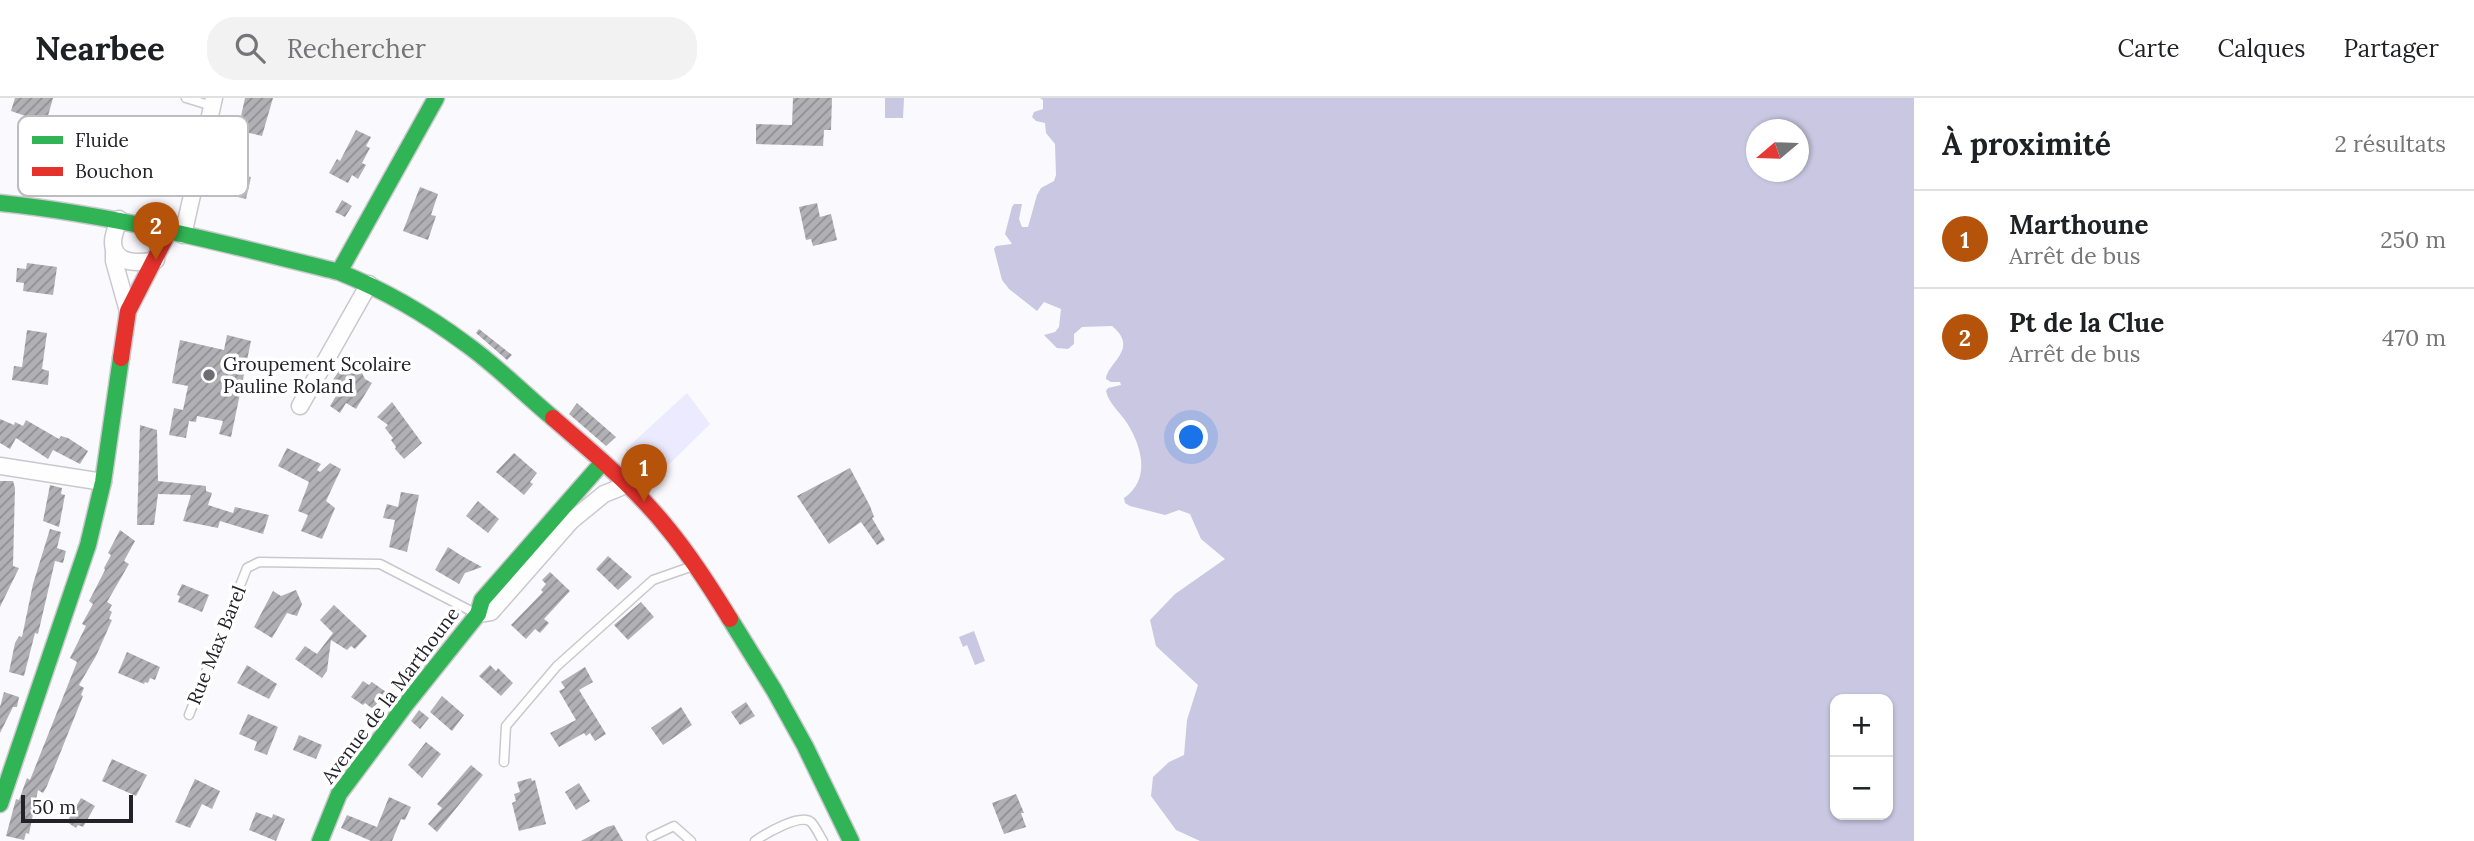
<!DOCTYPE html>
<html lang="fr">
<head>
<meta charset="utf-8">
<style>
	:root { --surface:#fff; --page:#f2f2f2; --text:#202124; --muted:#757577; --line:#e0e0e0; --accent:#b45309 }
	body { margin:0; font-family:Lora,serif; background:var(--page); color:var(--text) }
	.controls { position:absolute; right:21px; bottom:21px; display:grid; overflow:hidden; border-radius:14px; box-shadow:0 2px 5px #0004 }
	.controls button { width:63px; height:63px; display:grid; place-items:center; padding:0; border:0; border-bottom:2px solid var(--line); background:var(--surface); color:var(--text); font:35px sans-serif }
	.compass { position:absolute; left:1746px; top:21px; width:63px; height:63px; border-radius:50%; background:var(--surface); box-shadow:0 2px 5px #0004; rotate:251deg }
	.scale { position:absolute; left:21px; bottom:18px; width:112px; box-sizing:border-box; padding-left:7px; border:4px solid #232229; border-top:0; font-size:19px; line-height:24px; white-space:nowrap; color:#232229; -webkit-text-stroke:5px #fff; paint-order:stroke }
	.you { position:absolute; left:1192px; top:340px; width:24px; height:24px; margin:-18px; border:5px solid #fff; border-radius:50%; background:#1a73e8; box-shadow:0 0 0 10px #1a73e833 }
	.badge { display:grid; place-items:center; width:46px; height:46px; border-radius:50%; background:var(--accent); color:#fff; font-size:23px; font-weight:700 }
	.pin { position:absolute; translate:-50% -58px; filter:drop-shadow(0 2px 4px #0008) }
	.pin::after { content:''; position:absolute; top:37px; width:24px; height:21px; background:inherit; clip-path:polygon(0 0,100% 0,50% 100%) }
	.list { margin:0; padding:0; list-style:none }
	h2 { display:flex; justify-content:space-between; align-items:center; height:91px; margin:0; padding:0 28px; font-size:30px }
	h2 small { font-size:23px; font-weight:400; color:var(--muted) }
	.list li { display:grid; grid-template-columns:46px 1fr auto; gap:21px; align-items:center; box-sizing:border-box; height:98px; padding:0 28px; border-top:2px solid var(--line) }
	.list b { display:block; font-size:26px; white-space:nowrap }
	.list p { margin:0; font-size:23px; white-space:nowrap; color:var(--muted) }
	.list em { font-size:23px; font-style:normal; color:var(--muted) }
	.icon { flex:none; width:38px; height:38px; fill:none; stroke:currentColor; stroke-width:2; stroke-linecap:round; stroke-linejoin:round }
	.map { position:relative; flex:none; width:1914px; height:743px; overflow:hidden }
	header { display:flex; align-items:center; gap:42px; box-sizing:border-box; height:98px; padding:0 35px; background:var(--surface); border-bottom:2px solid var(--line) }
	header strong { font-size:33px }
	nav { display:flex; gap:38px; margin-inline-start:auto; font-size:24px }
	.search { width:490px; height:63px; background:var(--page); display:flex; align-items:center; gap:18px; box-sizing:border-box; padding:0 24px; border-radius:28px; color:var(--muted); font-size:26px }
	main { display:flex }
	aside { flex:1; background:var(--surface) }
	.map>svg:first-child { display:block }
	.grass { fill:#ebeafe }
	.water { fill:#c9c7e2; fill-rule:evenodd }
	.building { fill:url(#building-hatch) }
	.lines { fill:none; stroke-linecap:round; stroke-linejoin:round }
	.lane-casing { stroke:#c9c8ce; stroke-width:11 }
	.street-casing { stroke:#c9c8ce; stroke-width:19 }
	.fast-casing { stroke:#c9c8ce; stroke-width:19 }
	.jam-casing { stroke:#c9c8ce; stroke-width:19 }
	.lane { stroke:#fefeff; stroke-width:8 }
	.street { stroke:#fefeff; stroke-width:16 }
	.fast { stroke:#30b455; stroke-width:16 }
	.jam { stroke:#e5322d; stroke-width:16 }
	.poi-dot { fill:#6e6d74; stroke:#fff; stroke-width:2.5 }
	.labels { text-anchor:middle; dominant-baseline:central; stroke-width:7; stroke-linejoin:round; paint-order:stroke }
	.poi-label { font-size:19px; fill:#232229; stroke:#fff; text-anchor:start }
	.street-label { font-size:19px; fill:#232229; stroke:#fff }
	.key { fill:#fff; stroke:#bdbdbf; stroke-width:2 }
	.key-label { font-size:19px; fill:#232229 }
</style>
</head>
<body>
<header>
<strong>Nearbee</strong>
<div class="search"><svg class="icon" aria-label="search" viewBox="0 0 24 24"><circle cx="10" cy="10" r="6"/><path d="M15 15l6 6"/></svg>Rechercher</div>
<nav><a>Carte</a><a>Calques</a><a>Partager</a></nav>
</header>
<main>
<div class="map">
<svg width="1914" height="743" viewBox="0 0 1914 743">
	<defs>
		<pattern id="building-hatch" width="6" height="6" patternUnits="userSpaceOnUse" patternTransform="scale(1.75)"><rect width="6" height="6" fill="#b0b0b5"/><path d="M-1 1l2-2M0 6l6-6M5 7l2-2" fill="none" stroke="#8f8f93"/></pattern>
	</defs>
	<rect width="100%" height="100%" fill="#f9f9fe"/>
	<path class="grass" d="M687,295L710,326L653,382L625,352Z"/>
	<path class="water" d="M885,0H904L903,20H885Z
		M1040,0H1914V743H1200L1176,732L1151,698L1153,679L1169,664L1184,657L1187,622L1198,587L1156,548L1150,522L1175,496L1225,461L1201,441L1190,416L1179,412L1165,417L1130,408L1125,405L1124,400C1151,381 1142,349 1127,325C1120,314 1109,306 1106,293L1108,290L1121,287L1120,284H1111L1106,281C1107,265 1140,251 1112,228L1082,229L1074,236V246L1068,251L1057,250L1044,237L1055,234L1059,229L1061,211L1044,204L1037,213L1009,191L1002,182L994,151L996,148L1012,146L1005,136L1012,109L1014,106H1022L1019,121L1022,129H1028L1037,97L1041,90L1054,83L1056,77L1055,46L1046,35L1045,25L1036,23L1032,19L1034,14L1043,11V2ZM1756,32H1798V74H1756ZM1888,601V717H1835V601Z
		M974,533L985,563L975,567L967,547L963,549L959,539Z"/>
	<path class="building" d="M15,0H53L46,25L11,13Z
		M245,0H273L262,38L245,34L247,25L240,23Z
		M793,0H832L831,32H824L823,48L756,46V26L792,27Z
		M356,32L371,39L366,48L370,50L362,65L366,67L358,81L352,77L348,85L329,75L337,61L340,63Z
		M226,45L242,49L237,70L243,71L241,77L251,79L246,101L217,94L219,86L216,85Z
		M420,89L438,96L431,117L436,118L428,142L403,133Z
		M342,102L352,108L345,119L335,114Z
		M817,105L820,119L831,116L837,142L813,148L811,141L806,142L799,109Z
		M27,165L57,169L53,197L23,193L24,185L16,184L17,170L26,171Z
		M479,231L512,257L507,262L476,235Z
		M27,232L47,235L42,271L49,273L48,287L12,282L14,268L22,269Z
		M227,237L251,243L231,339L219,336L223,323L197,318L196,324L189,323L186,340L169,337L174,310L183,312L188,288L172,285L180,242L224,252Z
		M343,267L350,272L360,271L365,281L372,285L356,311L346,305L340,315L330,308L336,298L326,292Z
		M392,304L422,345L404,361L395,351L396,349L391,342L393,340L385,330L388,327L377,319Z
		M577,305L616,339L606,348L569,316Z
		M0,321L14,327L15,324L23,328L26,322L59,341L61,338L68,340L88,353L80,366L53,352L48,361L16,340L10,351L0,345Z
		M140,327L157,332L158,383L206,388V393L212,395L208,407L233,415L235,409L269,417L263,436L220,423L218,430L183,423L191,397L158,396L154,427H137Z
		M287,350L321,366L317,372L320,374L330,365L341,371L326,403L335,410L322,441L301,433L308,417L298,413L309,384L278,368Z
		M514,355L537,375L530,384L533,386L524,397L496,374Z
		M850,370L870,408L874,419L872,420L885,442L877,447L861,424L829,446L797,398Z
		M0,383H13L15,390L13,468L19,470L0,509Z
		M50,387L62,390L61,396L65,397L59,429L43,423Z
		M401,394L419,397L407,454L389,449L395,422L383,420L387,406L398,409Z
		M478,403L499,421L488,435L466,418Z
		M50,431L61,434L57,450L66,453L63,465L55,463L38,536L35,535L24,578L9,574L15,545L19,538L22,539L33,486Z
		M120,432L135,443L124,463L129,466L107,504L112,507L109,512L112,514L109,521L112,522L96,558L79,587L84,590L81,597L83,598L47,688L43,695L38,692L29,736L26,735L24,742L6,738L16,701L19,702L27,680L30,682L77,564L70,560L86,528L82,526L93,506L89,503L105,472L104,470L111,457L108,455Z
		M448,449L462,458L482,469L465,475L459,486L435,472Z
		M608,458L632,479L618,492L596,471Z
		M550,474L570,493L544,521L549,525L540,535L535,531L526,541L511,527L543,494L541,492L546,486L542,482Z
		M182,486L209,497L202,514L178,504L180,498L177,497Z
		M296,492L302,506L297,518L287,515L272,540L254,529L273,493L281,498Z
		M641,504L654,519L628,542L614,527Z
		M334,507L367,538L355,551L351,548L347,552L331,542L327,573L322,580L295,561L305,548L317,556L333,535L320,522Z
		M127,554L160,569L155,582L150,580L148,585L145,584L144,586L118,575Z
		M247,567L277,586L269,601L237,585Z
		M490,567L496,573L498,570L513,585L501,598L479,578Z
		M585,569L593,584L579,592L606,636L595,643L590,635L586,638L584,635L559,649L550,635L576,622L559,593L565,590L561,584Z
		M363,583L369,587L372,584L393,599L397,595L386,610L378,604L373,611L365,605L363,607L351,599Z
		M4,594L19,599L17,609H13L0,635V609Z
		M442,598L464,617L452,633L430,614Z
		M746,604L755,618L740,627L731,614Z
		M681,609L692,627L663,647L651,630Z
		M419,612L429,620L420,631L411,623Z
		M248,616L278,629L267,657L254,652L257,644L239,636Z
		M299,637L322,647L316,661L293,652Z
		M426,644L441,656L422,680L408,667Z
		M112,661L147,677L136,698L102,683Z
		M471,667L483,677L437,734L428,726L442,710L437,706Z
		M531,680L532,683L535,682L546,726L519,733L512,705L516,703L514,696L520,694L517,684Z
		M195,681L220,693L212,711L202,706L190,730L175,724Z
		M579,685L590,703L576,712L565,694Z
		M1016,696L1024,715H1021L1026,729L1004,736L992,705Z
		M389,699L411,709L405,722L401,721L392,743H371L341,730L347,717L377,729Z
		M81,700L95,708L83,729L78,727L76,730L67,724Z
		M256,714L272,720L273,716L285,721L276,743L249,732Z
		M614,727L623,743H581L607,729Z"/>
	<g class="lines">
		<g class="lane-casing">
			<path id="lane" d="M186,0L212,8
				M189,617L247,470L259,464L380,466L475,515
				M504,664L506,628L557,568L653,482L693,468
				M651,739L674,728L691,743
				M755,743C765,736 800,715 811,724C816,729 819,737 823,743"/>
		</g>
		<g class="street-casing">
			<path id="street" d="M119,121C117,128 113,137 113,144C113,168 141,165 156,162
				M183,137L214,0
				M114,150V163L128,213
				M300,308L369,186
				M0,368L103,384
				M478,516L491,514L571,423L604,396L619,390L625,385"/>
		</g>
		<g class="fast-casing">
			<path id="fast" d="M0,105C115,117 227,146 339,174C384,192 427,217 466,246C497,268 524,296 553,320
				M339,174L436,0
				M730,521L774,592L805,648L851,743
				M0,706L88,447L103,384L121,260
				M320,743L339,696L406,606L478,516L482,502L603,364"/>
		</g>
		<g class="jam-casing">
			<path id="jam" d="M121,260L128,213L169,133
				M553,320C593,355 636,390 669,432C692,460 711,490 730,521"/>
		</g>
		<use href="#lane" class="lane"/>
		<use href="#street" class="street"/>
		<use href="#fast" class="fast"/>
		<use href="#jam" class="jam"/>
	</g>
	<circle class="poi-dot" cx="209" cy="277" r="7"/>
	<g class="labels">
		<g class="poi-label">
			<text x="223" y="266">Groupement Scolaire<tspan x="223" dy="22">Pauline Roland</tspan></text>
		</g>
		<g class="street-label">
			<text transform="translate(216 547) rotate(-68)">Rue Max Barel</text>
			<text transform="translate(390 597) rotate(-53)">Avenue de la Marthoune</text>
		</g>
	</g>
	<rect x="18" y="18" width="230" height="80" rx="10" class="key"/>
	<rect x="32" y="38" width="31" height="8" fill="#30b455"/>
	<rect x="32" y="69" width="31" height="9" fill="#e5322d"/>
	<g class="key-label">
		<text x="75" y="49">Fluide</text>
		<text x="75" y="80">Bouchon</text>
	</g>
</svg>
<div class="controls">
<button>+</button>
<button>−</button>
</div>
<svg class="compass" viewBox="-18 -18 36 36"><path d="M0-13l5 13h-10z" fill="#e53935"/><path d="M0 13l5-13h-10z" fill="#757577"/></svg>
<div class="scale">50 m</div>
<div class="you"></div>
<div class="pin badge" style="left:644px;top:404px">1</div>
<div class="pin badge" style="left:156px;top:162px">2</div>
</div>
<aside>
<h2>À proximité<small>2 résultats</small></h2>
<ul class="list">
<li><span class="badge">1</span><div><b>Marthoune</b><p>Arrêt de bus</p></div><em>250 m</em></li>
<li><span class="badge">2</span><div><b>Pt de la Clue</b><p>Arrêt de bus</p></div><em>470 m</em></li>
</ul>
</aside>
</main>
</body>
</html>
